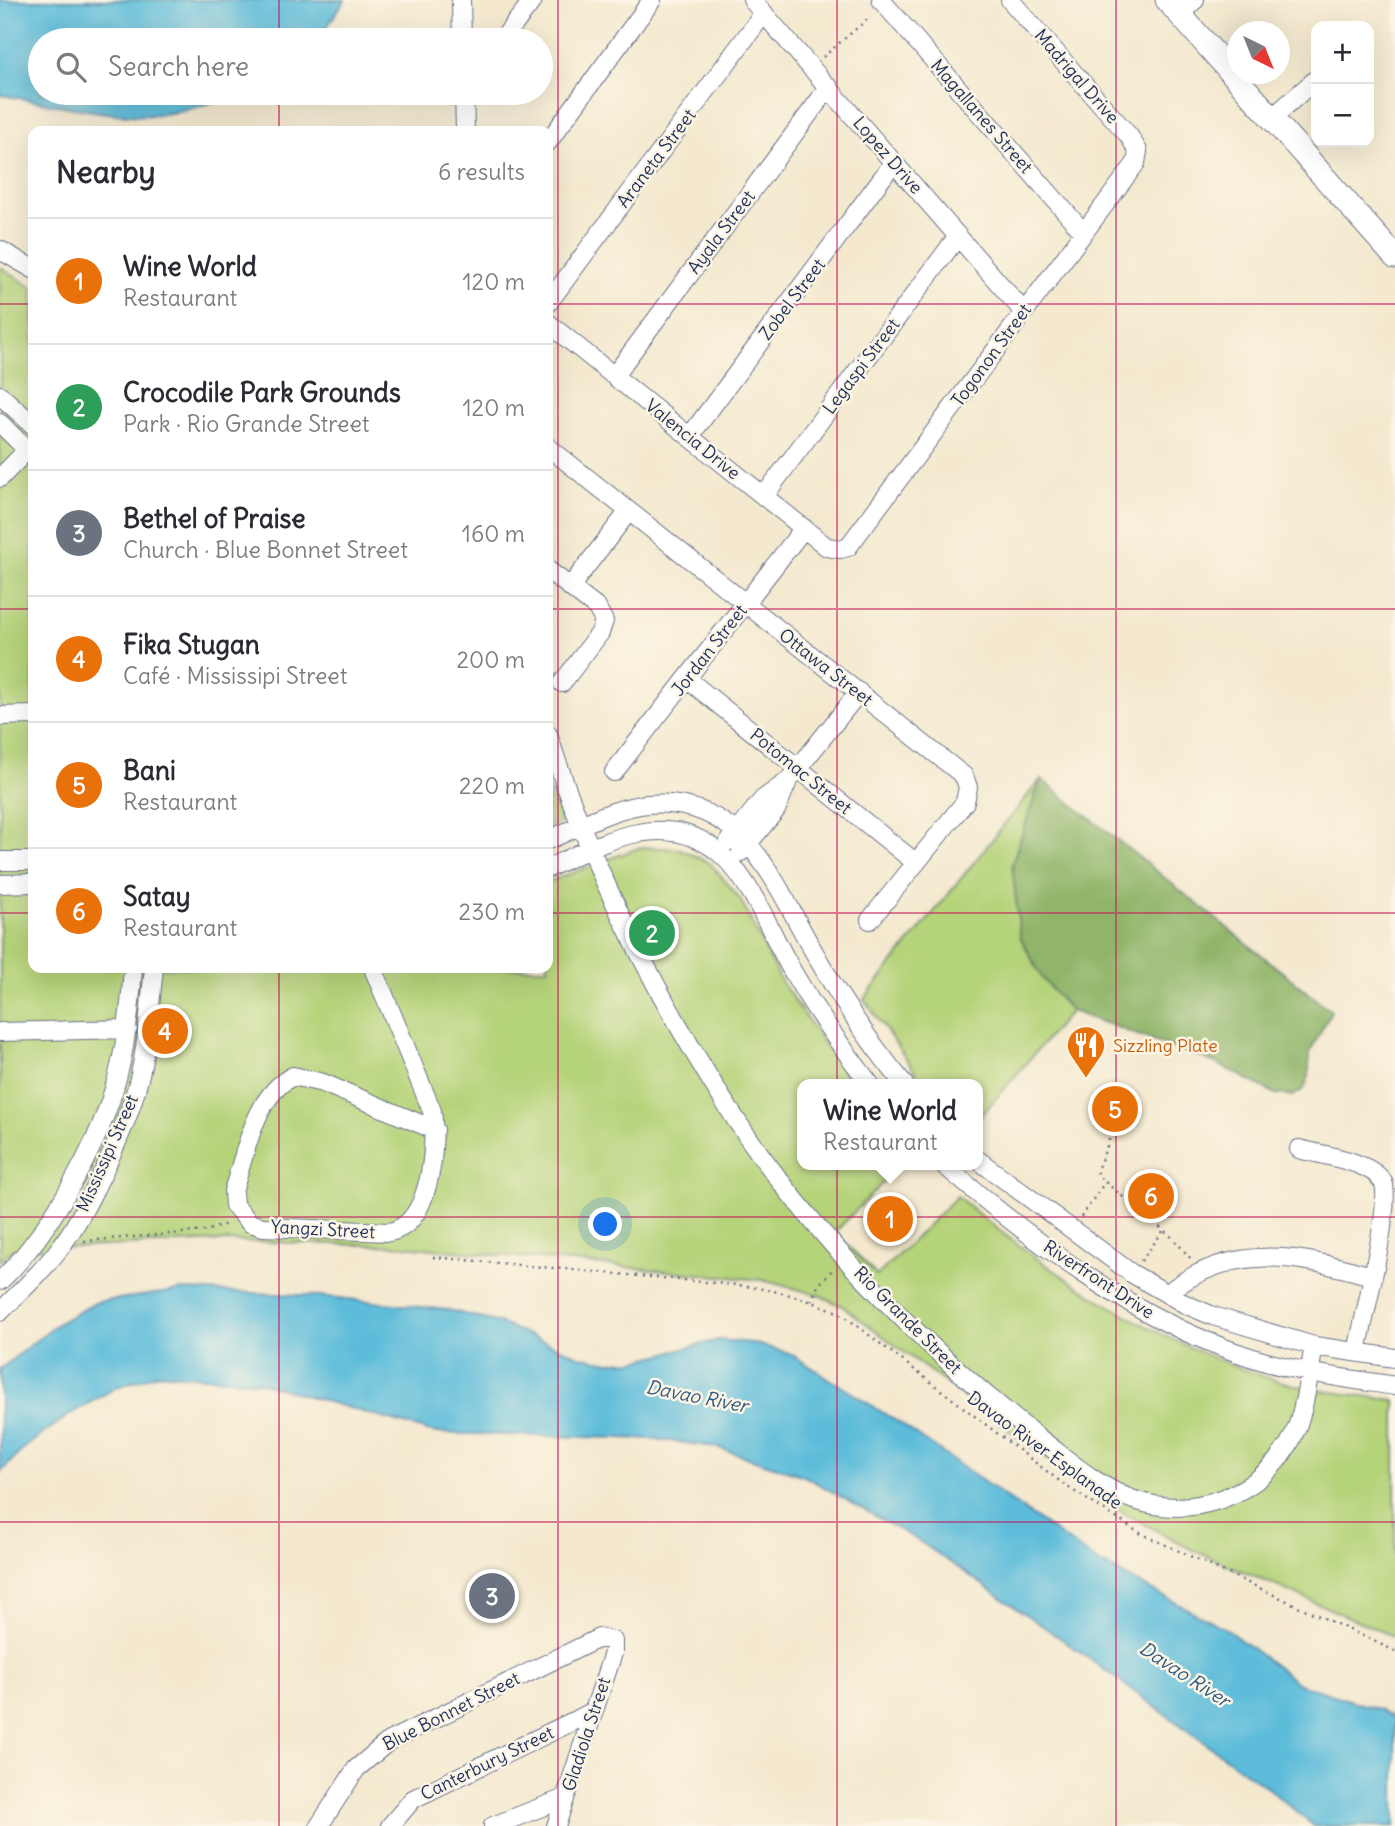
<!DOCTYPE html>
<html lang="en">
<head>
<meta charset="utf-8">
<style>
	:root { --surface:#fff; --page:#f7f7f7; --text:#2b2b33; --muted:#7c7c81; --line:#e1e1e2; --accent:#b45309 }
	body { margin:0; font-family:Delius,sans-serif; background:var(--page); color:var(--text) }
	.controls { position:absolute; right:21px; top:21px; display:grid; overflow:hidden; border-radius:14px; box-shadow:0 7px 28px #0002 }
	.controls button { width:63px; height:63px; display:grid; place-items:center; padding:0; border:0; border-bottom:2px solid var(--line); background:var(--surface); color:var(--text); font:35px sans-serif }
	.compass { position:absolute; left:1227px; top:21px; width:63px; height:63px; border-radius:50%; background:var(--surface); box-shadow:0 7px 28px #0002; rotate:137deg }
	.you { position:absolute; left:606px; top:1225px; width:24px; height:24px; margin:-18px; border:5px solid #fff; border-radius:50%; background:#1a73e8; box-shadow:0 0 0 10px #1a73e833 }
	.badge { display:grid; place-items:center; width:46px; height:46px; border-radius:50%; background:var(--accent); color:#fff; font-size:23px; font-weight:700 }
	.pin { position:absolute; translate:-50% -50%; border:4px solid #fff; box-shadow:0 2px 7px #0006 }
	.popup { position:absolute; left:797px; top:1079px; width:186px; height:91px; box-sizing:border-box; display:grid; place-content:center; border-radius:14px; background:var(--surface); filter:drop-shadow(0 2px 5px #0005); font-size:23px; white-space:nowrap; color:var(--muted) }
	.popup b { font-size:26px; color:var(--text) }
	.popup::after { content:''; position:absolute; left:50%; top:100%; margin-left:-14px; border:14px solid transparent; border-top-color:var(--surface) }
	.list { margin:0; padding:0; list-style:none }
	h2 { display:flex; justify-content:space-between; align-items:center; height:91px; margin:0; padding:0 28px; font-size:30px }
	h2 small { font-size:23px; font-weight:400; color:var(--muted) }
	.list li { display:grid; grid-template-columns:46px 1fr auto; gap:21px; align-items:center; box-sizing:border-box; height:126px; padding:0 28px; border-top:2px solid var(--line) }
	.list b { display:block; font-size:26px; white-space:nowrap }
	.list p { margin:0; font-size:23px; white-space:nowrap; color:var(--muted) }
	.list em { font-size:23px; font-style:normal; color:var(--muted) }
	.icon { flex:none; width:38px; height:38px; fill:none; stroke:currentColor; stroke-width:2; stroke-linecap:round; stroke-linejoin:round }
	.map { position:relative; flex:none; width:1395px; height:1826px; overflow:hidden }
	.search { position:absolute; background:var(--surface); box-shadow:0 7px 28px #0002; left:28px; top:28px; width:525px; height:77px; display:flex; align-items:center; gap:18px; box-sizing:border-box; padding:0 24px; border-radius:38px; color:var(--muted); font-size:26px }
	.panel { position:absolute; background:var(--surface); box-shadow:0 7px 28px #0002; left:28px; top:126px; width:525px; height:847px; border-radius:14px }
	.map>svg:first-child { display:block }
	.green { fill:#b5d379; stroke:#68816c; stroke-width:2 }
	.forest { fill:#90b569; stroke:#567264; stroke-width:2 }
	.water { fill:#5cbcda; stroke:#3c769c; stroke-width:2 }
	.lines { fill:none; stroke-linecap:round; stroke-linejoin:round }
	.minor-casing { stroke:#677086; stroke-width:20 }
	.major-casing { stroke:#677086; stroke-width:25 }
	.path { stroke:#677086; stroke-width:2.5; stroke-dasharray:2 5; stroke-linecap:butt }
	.minor { stroke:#fff; stroke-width:18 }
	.major { stroke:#fff; stroke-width:23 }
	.grid { fill:none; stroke:#c2185b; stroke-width:2; stroke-opacity:0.55 }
	.labels { text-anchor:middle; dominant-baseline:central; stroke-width:5; stroke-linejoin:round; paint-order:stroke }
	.street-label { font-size:18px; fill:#1b2f5e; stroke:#fcf5e5 }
	.food-label { font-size:18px; fill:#c56008; stroke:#fcf5e5; text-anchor:start }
	.water-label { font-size:19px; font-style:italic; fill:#2e5983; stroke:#fcf5e5 }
</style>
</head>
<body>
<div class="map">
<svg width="1395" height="1826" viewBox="0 0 1395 1826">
	<rect width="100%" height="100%" fill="#fcf5e5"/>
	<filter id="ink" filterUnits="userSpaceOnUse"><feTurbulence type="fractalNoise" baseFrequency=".0143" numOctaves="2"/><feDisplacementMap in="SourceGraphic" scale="14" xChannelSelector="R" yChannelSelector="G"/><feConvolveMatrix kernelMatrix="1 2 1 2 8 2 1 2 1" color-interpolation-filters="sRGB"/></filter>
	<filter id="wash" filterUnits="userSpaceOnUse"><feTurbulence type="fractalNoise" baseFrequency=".00686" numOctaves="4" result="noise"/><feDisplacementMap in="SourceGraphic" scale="28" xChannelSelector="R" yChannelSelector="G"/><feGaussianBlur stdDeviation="1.57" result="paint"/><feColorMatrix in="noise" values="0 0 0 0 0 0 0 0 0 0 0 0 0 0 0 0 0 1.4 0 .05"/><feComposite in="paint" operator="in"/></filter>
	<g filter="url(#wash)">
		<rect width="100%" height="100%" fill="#f4e9cf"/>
		<path class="green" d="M0,267L33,288V968H548V882L641,847L681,849L711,864L740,899L781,981L852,1084H802V1165H900L835,1232L877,1276L957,1196C1049,1275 1162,1346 1279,1381C1316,1392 1357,1395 1395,1400V1637L1193,1550L1107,1504L844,1307L819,1295L762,1280L403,1246L224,1241L12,1250L0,1261Z
			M1041,779L1012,864L1042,978L1071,1011L978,1119V1084H924L864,999Z
			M548,789L562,822L548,828Z"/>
		<path class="forest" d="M1041,779L1331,1011L1309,1054V1076L1304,1089L1293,1096L1276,1094L1216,1063L1071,1011L1042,978L1020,937L1012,864Z"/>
		<path class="water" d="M0,0H345L318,40H40V93H236C212,103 188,111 162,114C120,121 45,101 0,95Z
			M183,1290L320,1296L449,1310L499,1323L582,1357L610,1362L634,1361L719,1340L752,1343L789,1353L901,1424L1098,1562L1226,1629L1299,1684L1380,1710L1395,1719V1826H1314L1270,1790L1063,1640L919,1541L804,1476L716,1447L655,1439L435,1433L259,1382L160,1373L117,1387L69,1415L26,1446L0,1473V1369L58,1323L97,1302Z"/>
	</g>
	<g filter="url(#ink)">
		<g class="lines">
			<g class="minor-casing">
				<path id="minor" d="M461,0L462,40
					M752,0L1023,311
					M881,0L1083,232
					M1179,14L1195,0
					M502,40L533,0
					M464,93L465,131
					M1272,118L1316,79
					M548,142L652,0
					M0,250L33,269
					M548,303L764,13
					M548,323L827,547L841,549L848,547L1136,163L1138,151L1129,136L1010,0
					M614,376L829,87
					M0,395L33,425
					M0,423L33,456
					M690,436L894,162
					M548,447L964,776L968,787L965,802L870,920
					M0,478L33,444
					M764,496L958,236
					M548,570L597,608L604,621L600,633L562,683
					M570,587L629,511
					M687,679L916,863
					M0,716L33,715
					M548,734C589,864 651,985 723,1100C804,1227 921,1346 1039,1438C1068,1460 1099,1488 1134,1500C1193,1519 1256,1497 1289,1444C1305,1417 1308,1377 1314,1346
					M614,772L804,528
					M548,840C579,827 614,807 648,804C746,797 774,883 814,952C840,999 870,1043 904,1084
					M729,841L763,799L788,781
					M741,852L776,810L788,781L859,692
					M0,861H33
					M548,868C576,856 607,838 638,833C734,815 757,911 794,974C816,1012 843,1049 870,1084
					M0,884L33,883
					M373,968L432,1111C437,1145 431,1225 389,1232L263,1227L250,1223L234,1205L233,1191C246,1153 254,1096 293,1076L323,1083L435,1130
					M0,1032L128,1029
					M1299,1149C1321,1155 1371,1161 1383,1182C1393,1202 1362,1324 1357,1352
					M978,1160L1131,1273L1185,1304L1213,1316L1314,1346L1395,1358
					M944,1165C1032,1241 1132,1318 1244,1355C1293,1372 1344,1378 1395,1386
					M0,1281C46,1238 96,1150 114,1089C126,1049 130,1009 133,968
					M1167,1294C1230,1241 1300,1256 1372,1276
					M0,1312C22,1290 44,1270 62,1245C85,1214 121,1138 133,1100C147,1058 149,1011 154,968
					M319,1826L356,1769L389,1741L599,1638L613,1641V1653L556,1826
					M390,1826L413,1799L594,1711
					M493,1826L565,1798"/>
			</g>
			<g class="major-casing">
				<path id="major" d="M1167,0L1395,257"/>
			</g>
			<path class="path" d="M823,57L871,16
				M1108,1118L1109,1141L1097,1170L1099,1177L1173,1238L1191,1259
				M1081,1217L1105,1182
				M84,1241L206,1231L229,1223
				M433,1257L737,1285C775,1290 809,1298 843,1315L1066,1486L1138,1532L1395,1651
				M1141,1261L1164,1230
				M811,1301L818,1286L833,1269"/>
			<use href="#minor" class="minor"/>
			<use href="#major" class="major"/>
		</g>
	</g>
	<path class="grid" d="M279,0V40M558,0V1826M837,0V1826M1116,0V1826M279,93V131M0,304H33M548,304H1395M0,609H33M548,609H1395M0,913H33M548,913H1395M279,968V1826M0,1217H1395M0,1522H1395"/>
	<defs>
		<g id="restaurant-pin" transform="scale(2.0125)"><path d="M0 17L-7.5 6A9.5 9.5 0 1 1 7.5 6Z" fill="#e8710a" stroke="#fcf5e5"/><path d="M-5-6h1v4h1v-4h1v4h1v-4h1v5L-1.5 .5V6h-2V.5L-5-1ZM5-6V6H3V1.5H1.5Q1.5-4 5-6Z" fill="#fff"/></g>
	</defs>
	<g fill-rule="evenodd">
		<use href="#restaurant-pin" x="1086" y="1045"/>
	</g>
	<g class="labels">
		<g class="street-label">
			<text transform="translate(1077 76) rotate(49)">Madrigal Drive</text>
			<text transform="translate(982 116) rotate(49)">Magallanes Street</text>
			<text transform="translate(888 155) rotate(49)">Lopez Drive</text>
			<text transform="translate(656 158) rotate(-53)">Araneta Street</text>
			<text transform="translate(721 232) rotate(-53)">Ayala Street</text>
			<text transform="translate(792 299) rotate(-53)">Zobel Street</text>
			<text transform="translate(991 355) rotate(-54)">Togonon Street</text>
			<text transform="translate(861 366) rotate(-53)">Legaspi Street</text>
			<text transform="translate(693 439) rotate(39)">Valencia Drive</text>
			<text transform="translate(709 650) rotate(-52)">Jordan Street</text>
			<text transform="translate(826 667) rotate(38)">Ottawa Street</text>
			<text transform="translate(801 771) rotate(39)">Potomac Street</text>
			<text transform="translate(107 1153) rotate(-66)">Mississipi Street</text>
			<text transform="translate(323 1229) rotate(3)">Yangzi Street</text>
			<text transform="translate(1099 1279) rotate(33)">Riverfront Drive</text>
			<text transform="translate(908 1320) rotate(45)">Rio Grande Street</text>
			<text transform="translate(1045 1450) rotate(36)">Davao River Esplanade</text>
			<text transform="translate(451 1711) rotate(-27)">Blue Bonnet Street</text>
			<text transform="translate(586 1734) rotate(-72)">Gladiola Street</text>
			<text transform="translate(487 1763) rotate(-26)">Canterbury Street</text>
		</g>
		<g class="food-label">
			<text x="1113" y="1045">Sizzling Plate</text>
		</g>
		<g class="water-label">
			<text transform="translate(697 1396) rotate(11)">Davao River</text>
			<text transform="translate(1185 1674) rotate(33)">Davao River</text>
		</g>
	</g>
</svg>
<div class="controls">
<button>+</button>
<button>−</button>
</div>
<svg class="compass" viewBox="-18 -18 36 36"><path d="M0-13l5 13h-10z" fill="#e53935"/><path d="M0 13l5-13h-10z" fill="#7c7c81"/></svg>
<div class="you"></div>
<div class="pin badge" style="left:890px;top:1219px;background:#e8710a">1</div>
<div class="popup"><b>Wine World</b>Restaurant</div>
<div class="pin badge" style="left:652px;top:933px;background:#2e9e5b">2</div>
<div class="pin badge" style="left:492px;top:1596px;background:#6b7280">3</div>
<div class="pin badge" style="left:165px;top:1031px;background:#e8710a">4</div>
<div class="pin badge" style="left:1115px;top:1109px;background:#e8710a">5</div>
<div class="pin badge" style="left:1151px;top:1196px;background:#e8710a">6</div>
<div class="search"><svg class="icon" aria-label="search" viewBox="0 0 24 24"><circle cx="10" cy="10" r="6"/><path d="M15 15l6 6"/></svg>Search here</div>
<section class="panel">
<h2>Nearby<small>6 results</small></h2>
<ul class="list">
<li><span class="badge" style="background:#e8710a">1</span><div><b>Wine World</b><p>Restaurant</p></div><em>120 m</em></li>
<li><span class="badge" style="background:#2e9e5b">2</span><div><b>Crocodile Park Grounds</b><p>Park · Rio Grande Street</p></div><em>120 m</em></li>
<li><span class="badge" style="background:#6b7280">3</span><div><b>Bethel of Praise</b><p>Church · Blue Bonnet Street</p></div><em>160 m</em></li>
<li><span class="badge" style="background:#e8710a">4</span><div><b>Fika Stugan</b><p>Café · Mississipi Street</p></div><em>200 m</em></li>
<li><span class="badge" style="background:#e8710a">5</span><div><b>Bani</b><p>Restaurant</p></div><em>220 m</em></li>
<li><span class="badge" style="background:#e8710a">6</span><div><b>Satay</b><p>Restaurant</p></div><em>230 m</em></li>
</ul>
</section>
</div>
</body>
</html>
